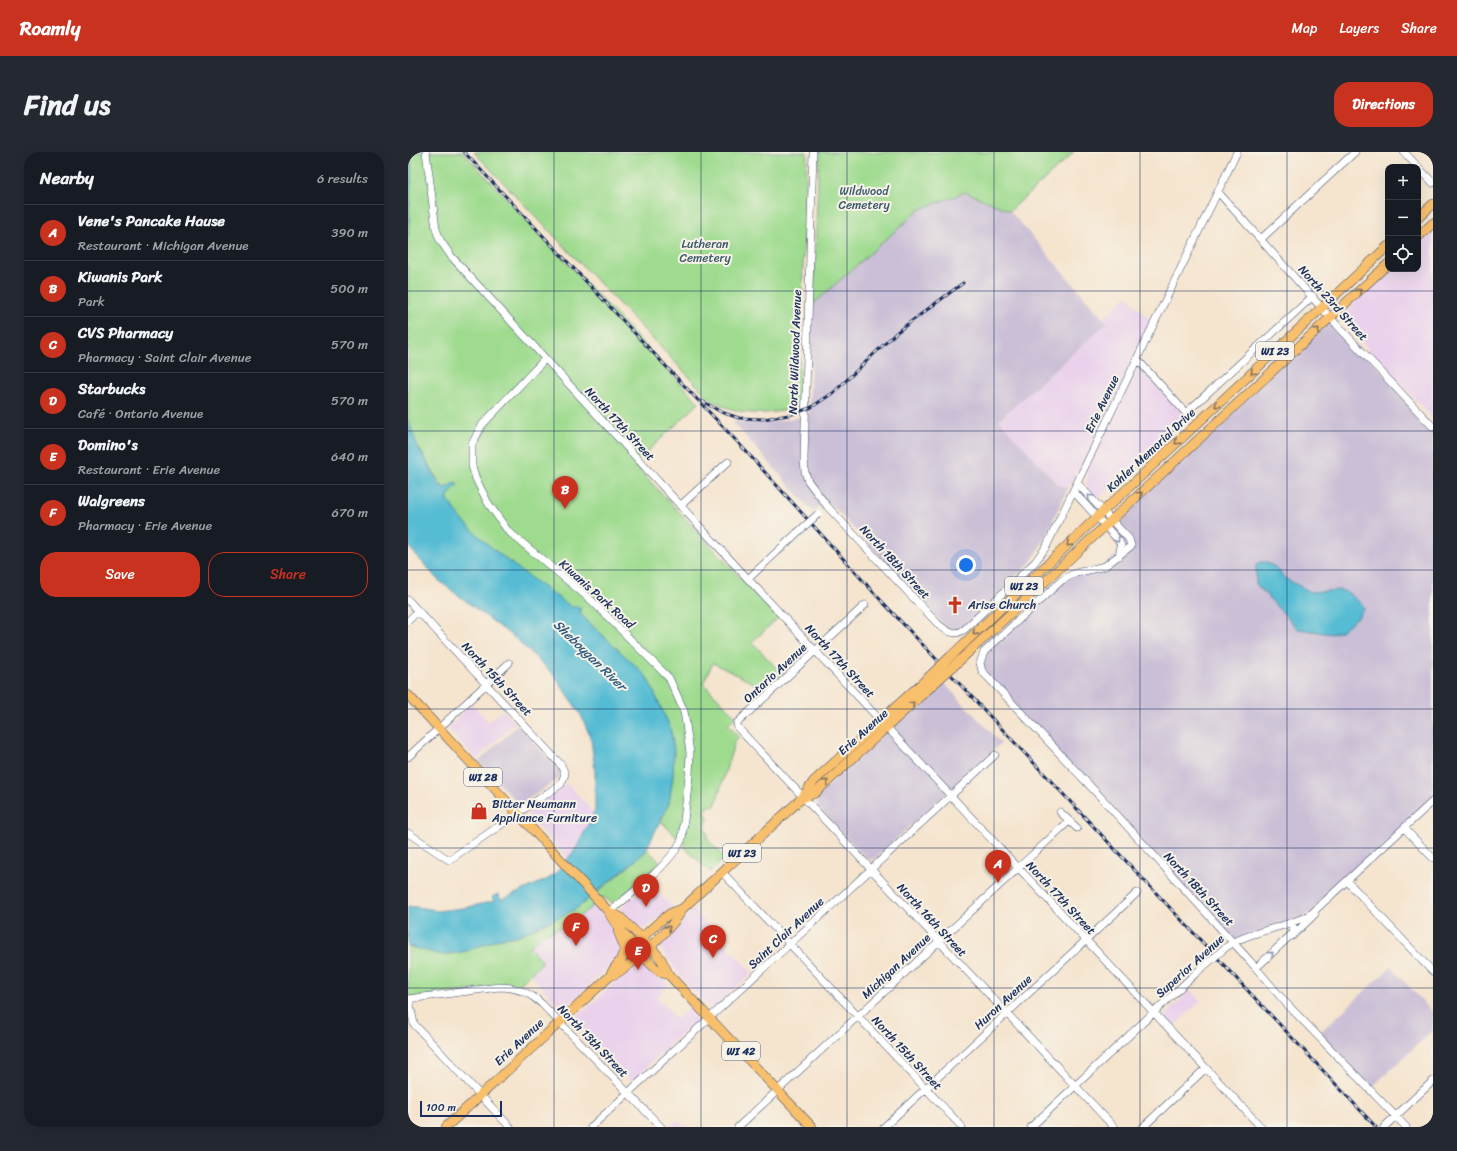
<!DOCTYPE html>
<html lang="en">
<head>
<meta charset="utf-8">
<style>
	:root { --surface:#171b24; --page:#242831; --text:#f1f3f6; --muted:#9ea1a6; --line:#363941; --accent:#c8321e }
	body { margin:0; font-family:Sriracha,sans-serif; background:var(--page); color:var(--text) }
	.controls { position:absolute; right:12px; top:12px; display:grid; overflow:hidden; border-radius:8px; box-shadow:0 4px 16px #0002 }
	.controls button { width:36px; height:36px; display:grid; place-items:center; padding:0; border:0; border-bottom:1px solid var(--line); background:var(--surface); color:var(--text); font:20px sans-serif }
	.scale { position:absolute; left:12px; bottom:10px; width:82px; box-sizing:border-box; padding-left:4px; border:2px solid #1b2f5e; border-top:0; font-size:11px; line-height:14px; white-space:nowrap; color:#1b2f5e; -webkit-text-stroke:3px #f7f3e8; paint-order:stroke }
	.you { position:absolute; left:558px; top:413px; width:14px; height:14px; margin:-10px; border:3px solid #fff; border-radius:50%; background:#1a73e8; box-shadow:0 0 0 6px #1a73e833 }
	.badge { display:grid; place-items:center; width:26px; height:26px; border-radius:50%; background:var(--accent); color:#fff; font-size:13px; font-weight:700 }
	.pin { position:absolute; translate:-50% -33px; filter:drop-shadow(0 1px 2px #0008) }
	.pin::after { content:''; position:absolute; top:21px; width:14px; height:12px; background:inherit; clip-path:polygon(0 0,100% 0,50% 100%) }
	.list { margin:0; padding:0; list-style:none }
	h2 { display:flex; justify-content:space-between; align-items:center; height:52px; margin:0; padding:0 16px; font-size:17px }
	h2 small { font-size:13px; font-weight:400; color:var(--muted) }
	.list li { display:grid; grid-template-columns:26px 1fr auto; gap:12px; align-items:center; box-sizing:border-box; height:56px; padding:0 16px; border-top:1px solid var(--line) }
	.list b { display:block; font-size:15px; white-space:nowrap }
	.list p { margin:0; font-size:13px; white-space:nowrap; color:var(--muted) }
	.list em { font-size:13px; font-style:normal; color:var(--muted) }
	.actions { display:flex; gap:8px; padding:12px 16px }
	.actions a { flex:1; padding:9px 0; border:1px solid var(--accent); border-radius:16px; text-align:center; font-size:14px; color:var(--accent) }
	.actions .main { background:var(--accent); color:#fff }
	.icon { flex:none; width:22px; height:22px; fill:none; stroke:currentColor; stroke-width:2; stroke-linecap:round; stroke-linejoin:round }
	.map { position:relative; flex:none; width:1025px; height:975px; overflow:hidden; border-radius:16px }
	header { display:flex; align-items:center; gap:24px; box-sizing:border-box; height:56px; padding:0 20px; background:var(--accent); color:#fff }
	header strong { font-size:19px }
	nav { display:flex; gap:22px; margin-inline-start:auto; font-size:14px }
	.intro { display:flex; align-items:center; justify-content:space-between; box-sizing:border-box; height:96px; padding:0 24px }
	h1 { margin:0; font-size:28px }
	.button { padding:10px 18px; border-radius:16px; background:var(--accent); color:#fff; font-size:14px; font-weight:700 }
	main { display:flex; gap:24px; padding:0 24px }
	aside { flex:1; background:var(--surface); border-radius:16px; box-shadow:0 4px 16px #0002 }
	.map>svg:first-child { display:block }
	.built { fill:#ead1ec }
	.industrial { fill:#cabfd6 }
	.green { fill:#9fdb8f; stroke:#5d8576 }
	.water { fill:#55bcd3; stroke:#387698 }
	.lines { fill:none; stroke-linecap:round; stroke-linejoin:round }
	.minor-casing { stroke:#3c4a6f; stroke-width:8 }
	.major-casing { stroke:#3c4a6f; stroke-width:10 }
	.minor { stroke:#fff; stroke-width:7 }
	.major { stroke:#f8bf6c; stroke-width:9 }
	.rail-casing { stroke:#1b2f5e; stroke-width:3 }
	.rail { stroke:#f7f3e8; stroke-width:1.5; stroke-dasharray:4.5; stroke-linecap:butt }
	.minor-bridge-casing { stroke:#3c4a6f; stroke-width:8; stroke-linecap:butt }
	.major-bridge-casing { stroke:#3c4a6f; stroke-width:10; stroke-linecap:butt }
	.minor-bridge { stroke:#fff; stroke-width:7 }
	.major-bridge { stroke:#f8bf6c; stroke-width:9 }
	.oneway { stroke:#7e7064 }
	.oneway2 { stroke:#8d97ae }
	.grid { fill:none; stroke:#1b2f5e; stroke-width:1; stroke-opacity:0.55 }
	.labels { text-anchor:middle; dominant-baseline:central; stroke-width:4; stroke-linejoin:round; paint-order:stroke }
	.shield { fill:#f7f3e8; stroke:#5d6a87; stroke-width:1 }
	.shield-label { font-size:11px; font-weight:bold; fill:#1b2f5e }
	.park-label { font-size:12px; fill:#3c5a6a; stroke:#f7f3e8 }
	.street-label { font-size:12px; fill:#1b2f5e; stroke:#f7f3e8 }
	.poi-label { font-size:12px; fill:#1b2f5e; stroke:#f7f3e8; text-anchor:start }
	.water-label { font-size:13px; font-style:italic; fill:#2c5981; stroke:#f7f3e8 }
</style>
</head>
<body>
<header>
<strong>Roamly</strong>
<nav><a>Map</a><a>Layers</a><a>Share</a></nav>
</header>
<div class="intro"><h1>Find us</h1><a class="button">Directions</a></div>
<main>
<aside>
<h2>Nearby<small>6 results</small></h2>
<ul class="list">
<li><span class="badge">A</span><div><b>Vene's Pancake Hause</b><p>Restaurant · Michigan Avenue</p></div><em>390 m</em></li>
<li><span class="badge">B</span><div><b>Kiwanis Park</b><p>Park</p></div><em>500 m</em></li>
<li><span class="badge">C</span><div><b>CVS Pharmacy</b><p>Pharmacy · Saint Clair Avenue</p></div><em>570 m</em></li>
<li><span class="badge">D</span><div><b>Starbucks</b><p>Café · Ontario Avenue</p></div><em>570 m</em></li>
<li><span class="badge">E</span><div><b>Domino's</b><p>Restaurant · Erie Avenue</p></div><em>640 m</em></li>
<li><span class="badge">F</span><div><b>Walgreens</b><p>Pharmacy · Erie Avenue</p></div><em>670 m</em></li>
</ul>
<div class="actions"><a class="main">Save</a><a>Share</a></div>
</aside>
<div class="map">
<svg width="1025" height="975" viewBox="0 0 1025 975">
	<rect width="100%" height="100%" fill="#f7f3e8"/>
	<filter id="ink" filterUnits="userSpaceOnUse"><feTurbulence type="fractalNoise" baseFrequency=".025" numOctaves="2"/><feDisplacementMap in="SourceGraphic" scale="8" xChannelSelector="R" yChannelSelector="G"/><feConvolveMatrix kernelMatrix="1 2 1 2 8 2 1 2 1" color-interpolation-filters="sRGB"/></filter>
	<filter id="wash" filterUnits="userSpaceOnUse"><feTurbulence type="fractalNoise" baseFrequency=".012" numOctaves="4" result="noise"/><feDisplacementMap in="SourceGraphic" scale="16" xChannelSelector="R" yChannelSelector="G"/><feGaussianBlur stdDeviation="0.9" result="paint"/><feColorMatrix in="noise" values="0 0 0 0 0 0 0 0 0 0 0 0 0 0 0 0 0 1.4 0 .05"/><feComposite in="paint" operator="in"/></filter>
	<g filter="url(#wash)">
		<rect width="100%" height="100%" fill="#f5e4ce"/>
		<path class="built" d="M1025,80V267L943,178L937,167L941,158L950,146L981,117H1010V94Z
			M719,144L743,169L725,206L778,265L690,347L681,339L678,333L680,320L671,315L660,336L650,333L591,268L699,171L695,166Z
			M64,552L81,570L95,558L107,571L68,608L40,576Z
			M159,631L186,661L169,695L160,707L121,665L120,661Z
			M241,730L264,755L238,776H230L214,762L213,757Z
			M187,752L214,791L211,805L155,858L122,822L135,810L121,795L135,783L163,771Z
			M285,757L344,821L305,856L299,853L273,825L252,795V792L266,775Z
			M233,808L237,810L261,833L249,845L269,867L282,855L291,867L287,873H283L235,918L234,922L225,931L165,866L179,856L228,811Z
			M783,838L793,849L765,875L759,868L758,862Z
			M268,968L280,975H261Z"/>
		<path class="industrial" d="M558,40L602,59L699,171L591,268L650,333L660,336L630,399L622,411L557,473L552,477L545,478L538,475L419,348L405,360L324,269L349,272L401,264L405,152L512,57Z
			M923,166L1025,275V649L904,761L825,790L577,524L572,507L654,428L692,416L718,394L697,374Z
			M534,529L593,591L466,707L460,708L410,655L408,645Z
			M110,573L151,618L152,623L150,627L112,653L70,610Z
			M983,815L1025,861V878L961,938L909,883Z"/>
		<path class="green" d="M3,0H55L291,251L226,312L370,466L344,490L375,523L359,538L305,511L295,531L328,565L320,573L331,585L327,588L307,654L301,653L296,659L300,665L297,678L300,681L299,687L317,706L302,720L276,695L277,691L270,687L253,669L261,651L265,624V589L262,575L239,525L172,462V455C169,455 166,456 163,455C152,450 140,439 130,432C103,411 53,377 39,345L50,332L35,336L9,293L0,268V86L3,27Z
			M66,0H399L390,256C353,263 338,265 304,249Z
			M411,0H666L602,59L558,40L512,57L405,152Z
			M239,697L252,710L207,751H204L196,745L163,771L135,783L121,795L135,810L111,833L0,846V794L34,803L58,799L93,786L109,784L168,757L225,711Z"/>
		<path class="water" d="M0,0H3V27L0,86Z
			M0,268L9,293L32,334L38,336L47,330L50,332L39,345C55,381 131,432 164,455H172V462L231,517L239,525L262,575L266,599L265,624L261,651L237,700L168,757L109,784L93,786L58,799L34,803L0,794V754L23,757L28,759L56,756L86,749L84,745L90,742L93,748L140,727L151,718L169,695L187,658V619L183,587L173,563L145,522L108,487L30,428L0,394Z
			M852,410H858L867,415L878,427L903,440L933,438L942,442L957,455L950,465L933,479L923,482L890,477L848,432V413Z"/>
	</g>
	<g filter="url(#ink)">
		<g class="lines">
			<g class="minor-casing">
				<path id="minor" d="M18,0L28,77L32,88L43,104L340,427L853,975
					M405,0L396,307L397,320L400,329L419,354L530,472C539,479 546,485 557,477L627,410L638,395L829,0
					M996,0L1010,15
					M1010,15L1025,31
					M810,40L929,173L1025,275
					M853,87L947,0
					M137,207L74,273L64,292V314L68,327L80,351L100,379L183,448L261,526L276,559L282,601L281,624L274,687C263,712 223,742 201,760
					M729,207L778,261L905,144
					M669,331L721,387L723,394L697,414L668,421L654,428L576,500L572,511L574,519L699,652L842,809L877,850L998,975
					M665,339L711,389L713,394L711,404
					M272,354L320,310
					M340,427L389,381
					M0,448L153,613L157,622L153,632L41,708L0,681
					M457,453L329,571L330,576L706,975
					M0,469L10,459
					M0,605L101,511
					M652,660L669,676
					M996,676L1025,706
					M314,720L554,975
					M939,729L1025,820
					M884,784L907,762
					M817,796C843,777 875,778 903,762L1025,649
					M848,816L885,781L886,777L883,770
					M0,847L91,835C108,835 121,840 134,852L253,975
					M1,847L6,872L102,975
					M183,975L587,603
					M330,975L661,669
					M476,975L729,741
					M623,975L788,821
					M735,975L798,916
					M976,975L1025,929"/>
			</g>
			<g class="major-casing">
				<path id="major" d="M1010,66L1025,52
					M1010,85L1025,71
					M543,504L689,365L980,94
					M549,511L980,112
					M0,543L201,760C204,771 242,813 252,820C255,821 258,822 261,823
					M394,646L407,641L530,528
					M201,760L212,765L242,794L253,807L261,823L404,975
					M210,779L217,797L213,806
					M202,824C206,811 250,769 263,761C266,759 270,758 274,757L394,646L406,629L524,522
					M38,975L202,824C219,819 268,773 274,757"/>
			</g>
			<use href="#minor" class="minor"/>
			<use href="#major" class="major"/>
			<g class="rail-casing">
				<path id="rail" d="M56,0L335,296L468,443L968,975
					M294,249L313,260L331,266L355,267L381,263L402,256L425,241L489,180L555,131"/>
			</g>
			<use href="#rail" class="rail"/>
			<g class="minor-bridge-casing">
				<path id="minor-bridge" d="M389,381L410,362
					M788,821L817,796"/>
			</g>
			<g class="major-bridge-casing">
				<path id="major-bridge" d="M524,522L543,504
					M530,528L549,511"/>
			</g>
			<use href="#minor-bridge" class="minor-bridge"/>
			<use href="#major-bridge" class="major-bridge"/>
		</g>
		<defs><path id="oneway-chevron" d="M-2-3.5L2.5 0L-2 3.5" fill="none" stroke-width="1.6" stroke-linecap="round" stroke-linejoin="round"/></defs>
		<g class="oneway">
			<use href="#oneway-chevron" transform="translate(951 139) rotate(-43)"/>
			<use href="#oneway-chevron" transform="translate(909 178) rotate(-43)"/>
			<use href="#oneway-chevron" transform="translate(845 220) rotate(137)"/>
			<use href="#oneway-chevron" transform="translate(809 253) rotate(137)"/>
			<use href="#oneway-chevron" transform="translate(769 290) rotate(137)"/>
			<use href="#oneway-chevron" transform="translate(732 342) rotate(-43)"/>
			<use href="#oneway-chevron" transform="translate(661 392) rotate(136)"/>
			<use href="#oneway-chevron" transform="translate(567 481) rotate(136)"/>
			<use href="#oneway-chevron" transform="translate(504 552) rotate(-42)"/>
			<use href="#oneway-chevron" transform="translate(418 630) rotate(-42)"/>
			<use href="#oneway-chevron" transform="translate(260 776) rotate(-44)"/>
		</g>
		<g class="oneway2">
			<use href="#oneway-chevron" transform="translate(682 345) rotate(-133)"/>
			<use href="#oneway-chevron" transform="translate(709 388) rotate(56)"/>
			<use href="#oneway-chevron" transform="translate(863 802) rotate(-42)"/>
		</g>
	</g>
	<path class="grid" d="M146,0V975M293,0V975M439,0V975M586,0V975M732,0V975M879,0V975M0,139H1025M0,279H1025M0,418H1025M0,557H1025M0,696H1025M0,836H1025"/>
	<defs>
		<g id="church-bare" transform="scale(1.38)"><path d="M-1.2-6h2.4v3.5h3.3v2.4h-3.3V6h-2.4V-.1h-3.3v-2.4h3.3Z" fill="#c8321e" stroke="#f7f3e8" stroke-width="2.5" paint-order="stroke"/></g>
		<g id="shop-bare" transform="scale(1.38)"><path d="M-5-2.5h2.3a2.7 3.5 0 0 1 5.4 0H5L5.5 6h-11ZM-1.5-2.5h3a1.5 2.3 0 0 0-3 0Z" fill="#c8321e" stroke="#f7f3e8" stroke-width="2.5" paint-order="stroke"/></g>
	</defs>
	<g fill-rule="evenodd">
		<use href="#church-bare" x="547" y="453"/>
		<use href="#shop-bare" x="71" y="659"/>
	</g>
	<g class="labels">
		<g class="shield">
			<rect x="848" y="190" width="38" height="18" rx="3"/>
			<rect x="597" y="425" width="38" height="18" rx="3"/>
			<rect x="56" y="616" width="38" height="18" rx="3"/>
			<rect x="315" y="692" width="38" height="18" rx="3"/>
			<rect x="314" y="890" width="38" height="18" rx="3"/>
		</g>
		<g class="shield-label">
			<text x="867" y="199">WI 23</text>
			<text x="616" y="434">WI 23</text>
			<text x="75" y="625">WI 28</text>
			<text x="334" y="701">WI 23</text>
			<text x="333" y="899">WI 42</text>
		</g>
		<g class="park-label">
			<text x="456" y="39">Wildwood<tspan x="456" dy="14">Cemetery</tspan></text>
			<text x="297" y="92">Lutheran<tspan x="297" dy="14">Cemetery</tspan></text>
		</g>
		<g class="street-label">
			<text transform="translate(925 151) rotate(48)">North 23rd Street</text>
			<text transform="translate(387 200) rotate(-88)">North Wildwood Avenue</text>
			<text transform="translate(694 252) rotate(-64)">Erie Avenue</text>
			<text transform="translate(212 272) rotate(47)">North 17th Street</text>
			<text transform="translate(743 298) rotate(-43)">Kohler Memorial Drive</text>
			<text transform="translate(487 410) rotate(47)">North 18th Street</text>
			<text transform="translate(189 442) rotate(42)">Kiwanis Park Road</text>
			<text transform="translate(432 509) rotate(47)">North 17th Street</text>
			<text transform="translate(367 521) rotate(-43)">Ontario Avenue</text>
			<text transform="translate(89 527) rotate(47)">North 15th Street</text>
			<text transform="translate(455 580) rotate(-42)">Erie Avenue</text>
			<text transform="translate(791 737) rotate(47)">North 18th Street</text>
			<text transform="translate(653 746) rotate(47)">North 17th Street</text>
			<text transform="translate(524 768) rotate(47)">North 16th Street</text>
			<text transform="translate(378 781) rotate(-43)">Saint Clair Avenue</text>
			<text transform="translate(488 814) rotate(-43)">Michigan Avenue</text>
			<text transform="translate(782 814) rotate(-42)">Superior Avenue</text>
			<text transform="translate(595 850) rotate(-43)">Huron Avenue</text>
			<text transform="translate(185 889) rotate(46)">North 13th Street</text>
			<text transform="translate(111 890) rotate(-43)">Erie Avenue</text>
			<text transform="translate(499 901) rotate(47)">North 15th Street</text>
		</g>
		<g class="poi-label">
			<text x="560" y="453">Arise Church</text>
			<text x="84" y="652">Bitter Neumann<tspan x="84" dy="14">Appliance Furniture</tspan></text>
		</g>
		<g class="water-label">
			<text transform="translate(182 503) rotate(44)">Sheboygan River</text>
		</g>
	</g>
</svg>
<div class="controls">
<button>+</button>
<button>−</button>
<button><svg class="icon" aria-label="locate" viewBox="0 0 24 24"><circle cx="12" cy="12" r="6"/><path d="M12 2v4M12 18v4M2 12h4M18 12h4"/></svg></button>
</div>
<div class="scale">100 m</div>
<div class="you"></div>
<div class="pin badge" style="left:590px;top:731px">A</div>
<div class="pin badge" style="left:157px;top:357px">B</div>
<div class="pin badge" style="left:305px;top:806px">C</div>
<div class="pin badge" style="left:238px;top:755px">D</div>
<div class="pin badge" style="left:230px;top:818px">E</div>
<div class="pin badge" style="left:168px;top:794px">F</div>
</div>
</main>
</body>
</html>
